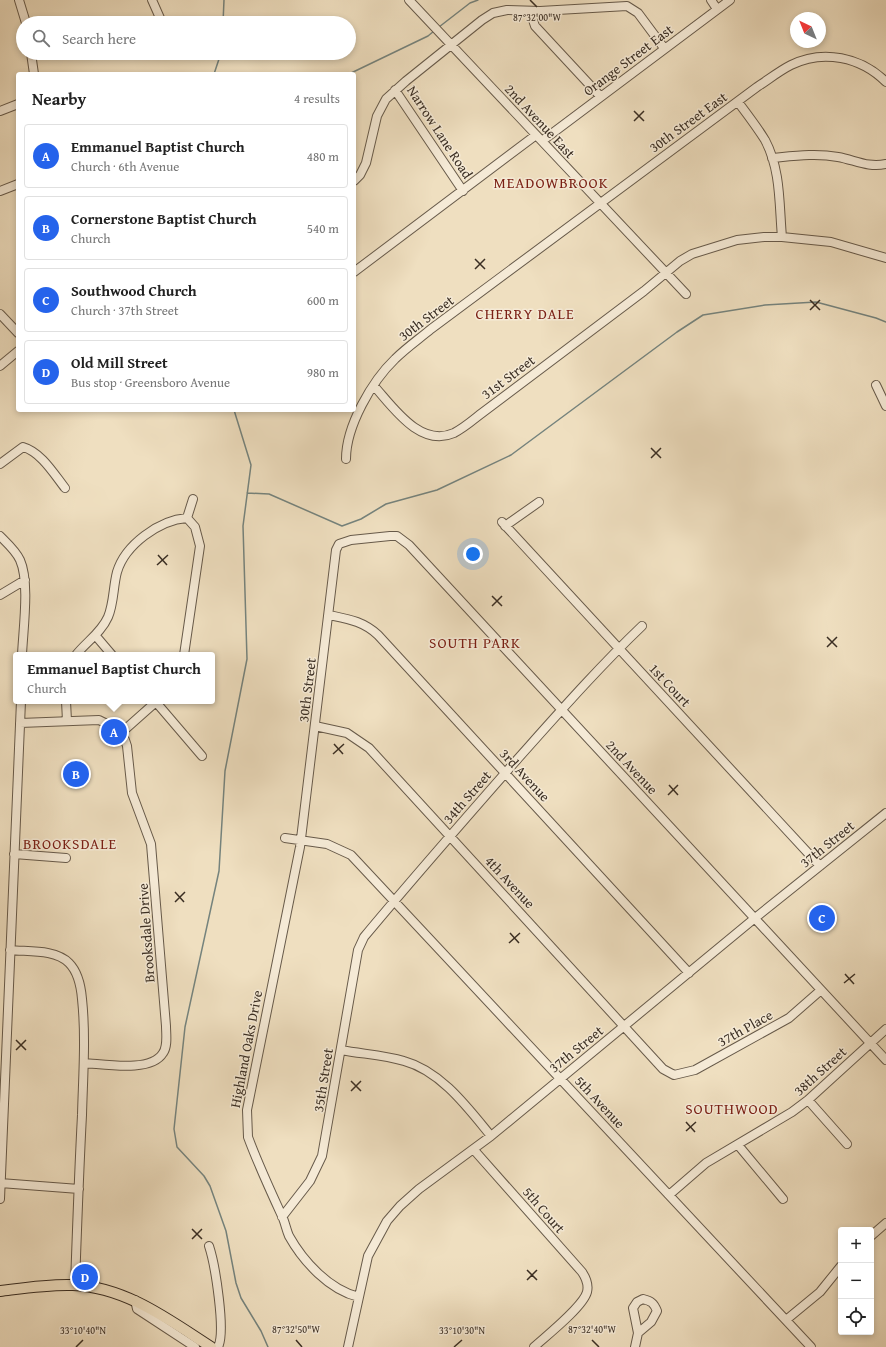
<!DOCTYPE html>
<html lang="en">
<head>
<meta charset="utf-8">
<style>
	:root { --surface:#fff; --page:#f2f2f2; --text:#222; --muted:#767676; --line:#e0e0e0; --accent:#2563eb }
	body { margin:0; font-family:"Gentium Book Plus",serif; background:var(--page); color:var(--text) }
	.controls { position:absolute; right:12px; bottom:12px; display:grid; overflow:hidden; border-radius:4px; box-shadow:0 2px 6px #0003 }
	.controls button { width:36px; height:36px; display:grid; place-items:center; padding:0; border:0; border-bottom:1px solid var(--line); background:var(--surface); color:var(--text); font:20px sans-serif }
	.compass { position:absolute; left:790px; top:12px; width:36px; height:36px; border-radius:50%; background:var(--surface); box-shadow:0 2px 6px #0003; rotate:317deg }
	.you { position:absolute; left:473px; top:554px; width:14px; height:14px; margin:-10px; border:3px solid #fff; border-radius:50%; background:#1a73e8; box-shadow:0 0 0 6px #1a73e833 }
	.badge { display:grid; place-items:center; width:26px; height:26px; border-radius:50%; background:var(--accent); color:#fff; font-size:13px; font-weight:700 }
	.pin { position:absolute; translate:-50% -50%; border:2px solid #fff; box-shadow:0 1px 4px #0006 }
	.popup { position:absolute; left:13px; top:652px; width:202px; height:52px; box-sizing:border-box; display:grid; place-content:center; border-radius:4px; background:var(--surface); filter:drop-shadow(0 1px 3px #0005); font-size:13px; white-space:nowrap; color:var(--muted) }
	.popup b { font-size:15px; color:var(--text) }
	.popup::after { content:''; position:absolute; left:50%; top:100%; margin-left:-8px; border:8px solid transparent; border-top-color:var(--surface) }
	.list { margin:0; padding:0; list-style:none }
	h2 { display:flex; justify-content:space-between; align-items:center; height:52px; margin:0; padding:0 16px; font-size:17px }
	h2 small { font-size:13px; font-weight:400; color:var(--muted) }
	.list li { display:grid; grid-template-columns:26px 1fr auto; gap:12px; align-items:center; box-sizing:border-box; height:64px; margin:0 8px 8px; padding:0 8px; border:1px solid var(--line); border-radius:4px }
	.list b { display:block; font-size:15px; white-space:nowrap }
	.list p { margin:0; font-size:13px; white-space:nowrap; color:var(--muted) }
	.list em { font-size:13px; font-style:normal; color:var(--muted) }
	.icon { flex:none; width:22px; height:22px; fill:none; stroke:currentColor; stroke-width:2; stroke-linecap:round; stroke-linejoin:round }
	.map { position:relative; flex:none; width:886px; height:1347px; overflow:hidden }
	.search { position:absolute; background:var(--surface); box-shadow:0 2px 6px #0003; left:16px; top:16px; width:340px; height:44px; display:flex; align-items:center; gap:10px; box-sizing:border-box; padding:0 14px; border-radius:22px; color:var(--muted); font-size:15px }
	.panel { position:absolute; background:var(--surface); box-shadow:0 2px 6px #0003; left:16px; top:72px; width:340px; height:340px; border-radius:4px }
	.map>svg:first-child { display:block }
	.lines { fill:none; stroke-linecap:round; stroke-linejoin:round }
	.stream { stroke:#75837d; stroke-width:1.5 }
	.minor-casing { stroke:#675a4a; stroke-width:10 }
	.major-casing { stroke:#3a2e23; stroke-width:12 }
	.minor { stroke:#f5ead6; stroke-width:8 }
	.major { stroke:#efdfc0; stroke-width:10 }
	.ticks { fill:none; stroke:#3a2e23; stroke-width:1.5 }
	.labels { text-anchor:middle; dominant-baseline:central; stroke-width:3; stroke-linejoin:round; paint-order:stroke }
	.street-label { font-size:14px; fill:#3a2e23; stroke:#f5ead6 }
	.neighbourhood-label { font-size:15px; letter-spacing:1px; fill:#7a1f14; stroke:#f5ead6 }
	.ticks-label { font-size:10px; text-anchor:middle; fill:#3a2e23; stroke:#f5ead6; stroke-width:3; stroke-linejoin:round; paint-order:stroke }
</style>
</head>
<body>
<div class="map">
<svg width="886" height="1347" viewBox="0 0 886 1347">
	<rect width="100%" height="100%" fill="#efdfc0"/>
	<filter id="stains"><feTurbulence type="fractalNoise" baseFrequency=".005" numOctaves="4"/><feColorMatrix values="0 0 0 0 .2 0 0 0 0 .09 0 0 0 0 .02 0 0 0 .5 -.17"/></filter>
	<radialGradient id="worn" r=".72"><stop offset=".6" stop-color="#630" stop-opacity="0"/><stop offset="1" stop-color="#630" stop-opacity=".3"/></radialGradient>
	<g class="lines">
		<path class="stream" d="M223,23L224,0
			M439,27L470,3L478,0
			M214,74L221,53
			M349,74L428,36L434,31
			M234,410L251,465L243,526L247,659L225,771L219,871L185,1027L174,1129L177,1147L204,1176L210,1186L226,1231L236,1283L241,1298L261,1331L268,1347
			M247,493L269,494L342,526L361,519L386,504L437,490L511,455L677,332L703,315L765,305L816,302L876,318L886,322"/>
		<g class="minor-casing">
			<path id="minor" d="M19,0L26,23
				M152,0L160,18
				M409,0L686,294
				M711,0L717,9
				M530,11L535,26L600,96
				M31,53L34,74
				M395,90L463,191
				M738,102C747,114 757,127 765,140C781,170 779,204 782,237
				M0,111L18,104
				M542,141L730,0
				M772,158C794,156 816,153 838,157C855,160 868,168 886,164
				M354,181L360,175L366,163L377,116L386,99L406,81L482,20L493,13L507,10L540,11L627,6L638,13L664,48
				M0,191L18,184
				M354,272L536,135
				M0,314L18,333
				M0,366L18,351
				M876,385L886,406
				M374,386C393,407 420,448 454,433C464,428 473,420 482,413L644,291L680,261L692,254L737,240L764,237H782L831,242L886,258
				M346,459C346,426 372,381 395,359C406,348 419,339 431,329L757,87C768,80 779,71 791,65C823,49 861,57 886,82
				M0,464L23,447C41,452 54,474 65,488
				M187,518L193,499
				M502,522L820,866
				M505,526L539,502
				M0,536C7,543 16,551 20,560C30,582 23,630 22,655
				M0,595L25,580
				M329,615C348,619 363,621 378,635L689,973
				M95,635L112,655
				M76,655C86,642 101,633 108,617C114,603 113,587 117,572C125,545 159,520 187,518L195,527L200,546L184,655
				M66,701L67,721
				M155,701L202,756
				M20,723L99,720L117,729L125,740L127,746L132,793L151,844L166,1026C166,1034 168,1046 163,1053C151,1073 104,1064 84,1063
				M315,726L347,733L369,748L663,1069L674,1075L695,1070L789,1018L821,990
				M121,733L157,701
				M285,838L327,844L351,855L811,1347
				M14,854L66,858
				M10,950C28,952 55,949 69,963C78,972 81,987 82,999C86,1037 83,1076 82,1115C79,1171 77,1228 75,1285
				M341,1050C362,1054 384,1055 404,1061C441,1071 468,1108 491,1136
				M808,1100L847,1144
				M738,1145L783,1199
				M474,1150L582,1272C586,1278 589,1284 587,1292C583,1307 546,1336 534,1347
				M0,1183L79,1189
				M669,1195L706,1163L792,1112L808,1100L886,1029
				M0,1199L21,701
				M282,1217L310,1181L322,1156L358,950L364,937C413,878 464,820 514,763C556,716 597,669 642,626
				M871,1236L886,1223
				M209,1246C215,1264 226,1332 218,1347
				M359,1297C329,1290 303,1261 289,1236C286,1229 285,1222 282,1216C270,1190 258,1164 248,1137L247,1110L300,847L336,550L339,544L351,540L390,536H397L409,545L886,1060
				M643,1299C651,1301 654,1303 657,1311L651,1322L638,1333L633,1308L637,1302Z
				M135,1300L137,1309L195,1347
				M786,1320L820,1292L841,1266
				M348,1347L368,1256L387,1221L400,1206L419,1189L491,1136L755,918L886,813
				M635,1347L638,1333"/>
		</g>
		<g class="major-casing">
			<path id="major" d="M0,1291C24,1288 49,1284 73,1285C126,1287 169,1320 211,1347"/>
		</g>
		<use href="#minor" class="minor"/>
		<use href="#major" class="major"/>
	</g>
	<path class="ticks" d="M530,0L537,7M634,111L644,121M634,121L644,111M475,259L485,269M475,269L485,259M810,300L820,310M810,310L820,300M651,448L661,458M651,458L661,448M158,555L167,565M157,565L168,555M492,596L502,606M492,606L502,596M827,637L837,647M827,647L837,637M334,744L343,754M333,754L344,744M669,785L678,795M668,795L678,785M175,892L184,902M175,902L185,892M510,933L519,943M509,943L520,933M845,974L854,984M844,983L855,974M16,1040L26,1050M16,1050L26,1040M351,1081L361,1091M351,1091L361,1081M686,1122L695,1132M686,1131L696,1122M192,1229L202,1239M192,1239L202,1229M527,1270L537,1280M527,1280L537,1270M296,1340L302,1347M592,1340L599,1347M76,1347L83,1340M454,1347L462,1340"/>
	<g class="labels">
		<g class="street-label">
			<text transform="translate(628 60) rotate(-37)">Orange Street East</text>
			<text transform="translate(540 121) rotate(47)">2nd Avenue East</text>
			<text transform="translate(688 122) rotate(-36)">30th Street East</text>
			<text transform="translate(440 132) rotate(57)">Narrow Lane Road</text>
			<text transform="translate(426 318) rotate(-37)">30th Street</text>
			<text transform="translate(508 377) rotate(-37)">31st Street</text>
			<text transform="translate(670 685) rotate(47)">1st Court</text>
			<text transform="translate(307 690) rotate(-83)">30th Street</text>
			<text transform="translate(632 767) rotate(47)">2nd Avenue</text>
			<text transform="translate(525 775) rotate(47)">3rd Avenue</text>
			<text transform="translate(467 797) rotate(-49)">34th Street</text>
			<text transform="translate(827 844) rotate(-39)">37th Street</text>
			<text transform="translate(510 882) rotate(47)">4th Avenue</text>
			<text transform="translate(146 933) rotate(-94)">Brooksdale Drive</text>
			<text transform="translate(745 1028) rotate(-29)">37th Place</text>
			<text transform="translate(246 1049) rotate(-79)">Highland Oaks Drive</text>
			<text transform="translate(576 1049) rotate(-39)">37th Street</text>
			<text transform="translate(820 1071) rotate(-42)">38th Street</text>
			<text transform="translate(323 1080) rotate(-81)">35th Street</text>
			<text transform="translate(600 1102) rotate(47)">5th Avenue</text>
			<text transform="translate(544 1210) rotate(49)">5th Court</text>
		</g>
		<g class="neighbourhood-label">
			<text x="551" y="182">MEADOWBROOK</text>
			<text x="525" y="313">CHERRY DALE</text>
			<text x="475" y="642">SOUTH PARK</text>
			<text x="70" y="843">BROOKSDALE</text>
			<text x="732" y="1108">SOUTHWOOD</text>
		</g>
	</g>
	<g class="ticks-label">
		<text x="537" y="21">87°32'00"W</text>
		<text x="296" y="1333">87°32'50"W</text>
		<text x="592" y="1333">87°32'40"W</text>
		<text x="83" y="1334">33°10'40"N</text>
		<text x="462" y="1334">33°10'30"N</text>
	</g>
	<rect width="100%" height="100%" filter="url(#stains)"/>
	<rect width="100%" height="100%" fill="url(#worn)"/>
</svg>
<div class="controls">
<button>+</button>
<button>−</button>
<button><svg class="icon" aria-label="locate" viewBox="0 0 24 24"><circle cx="12" cy="12" r="6"/><path d="M12 2v4M12 18v4M2 12h4M18 12h4"/></svg></button>
</div>
<svg class="compass" viewBox="-18 -18 36 36"><path d="M0-13l5 13h-10z" fill="#e53935"/><path d="M0 13l5-13h-10z" fill="#767676"/></svg>
<div class="you"></div>
<div class="pin badge" style="left:114px;top:732px">A</div>
<div class="popup"><b>Emmanuel Baptist Church</b>Church</div>
<div class="pin badge" style="left:76px;top:774px">B</div>
<div class="pin badge" style="left:822px;top:918px">C</div>
<div class="pin badge" style="left:85px;top:1277px">D</div>
<div class="search"><svg class="icon" aria-label="search" viewBox="0 0 24 24"><circle cx="10" cy="10" r="6"/><path d="M15 15l6 6"/></svg>Search here</div>
<section class="panel">
<h2>Nearby<small>4 results</small></h2>
<ul class="list">
<li><span class="badge">A</span><div><b>Emmanuel Baptist Church</b><p>Church · 6th Avenue</p></div><em>480 m</em></li>
<li><span class="badge">B</span><div><b>Cornerstone Baptist Church</b><p>Church</p></div><em>540 m</em></li>
<li><span class="badge">C</span><div><b>Southwood Church</b><p>Church · 37th Street</p></div><em>600 m</em></li>
<li><span class="badge">D</span><div><b>Old Mill Street</b><p>Bus stop · Greensboro Avenue</p></div><em>980 m</em></li>
</ul>
</section>
</div>
</body>
</html>
